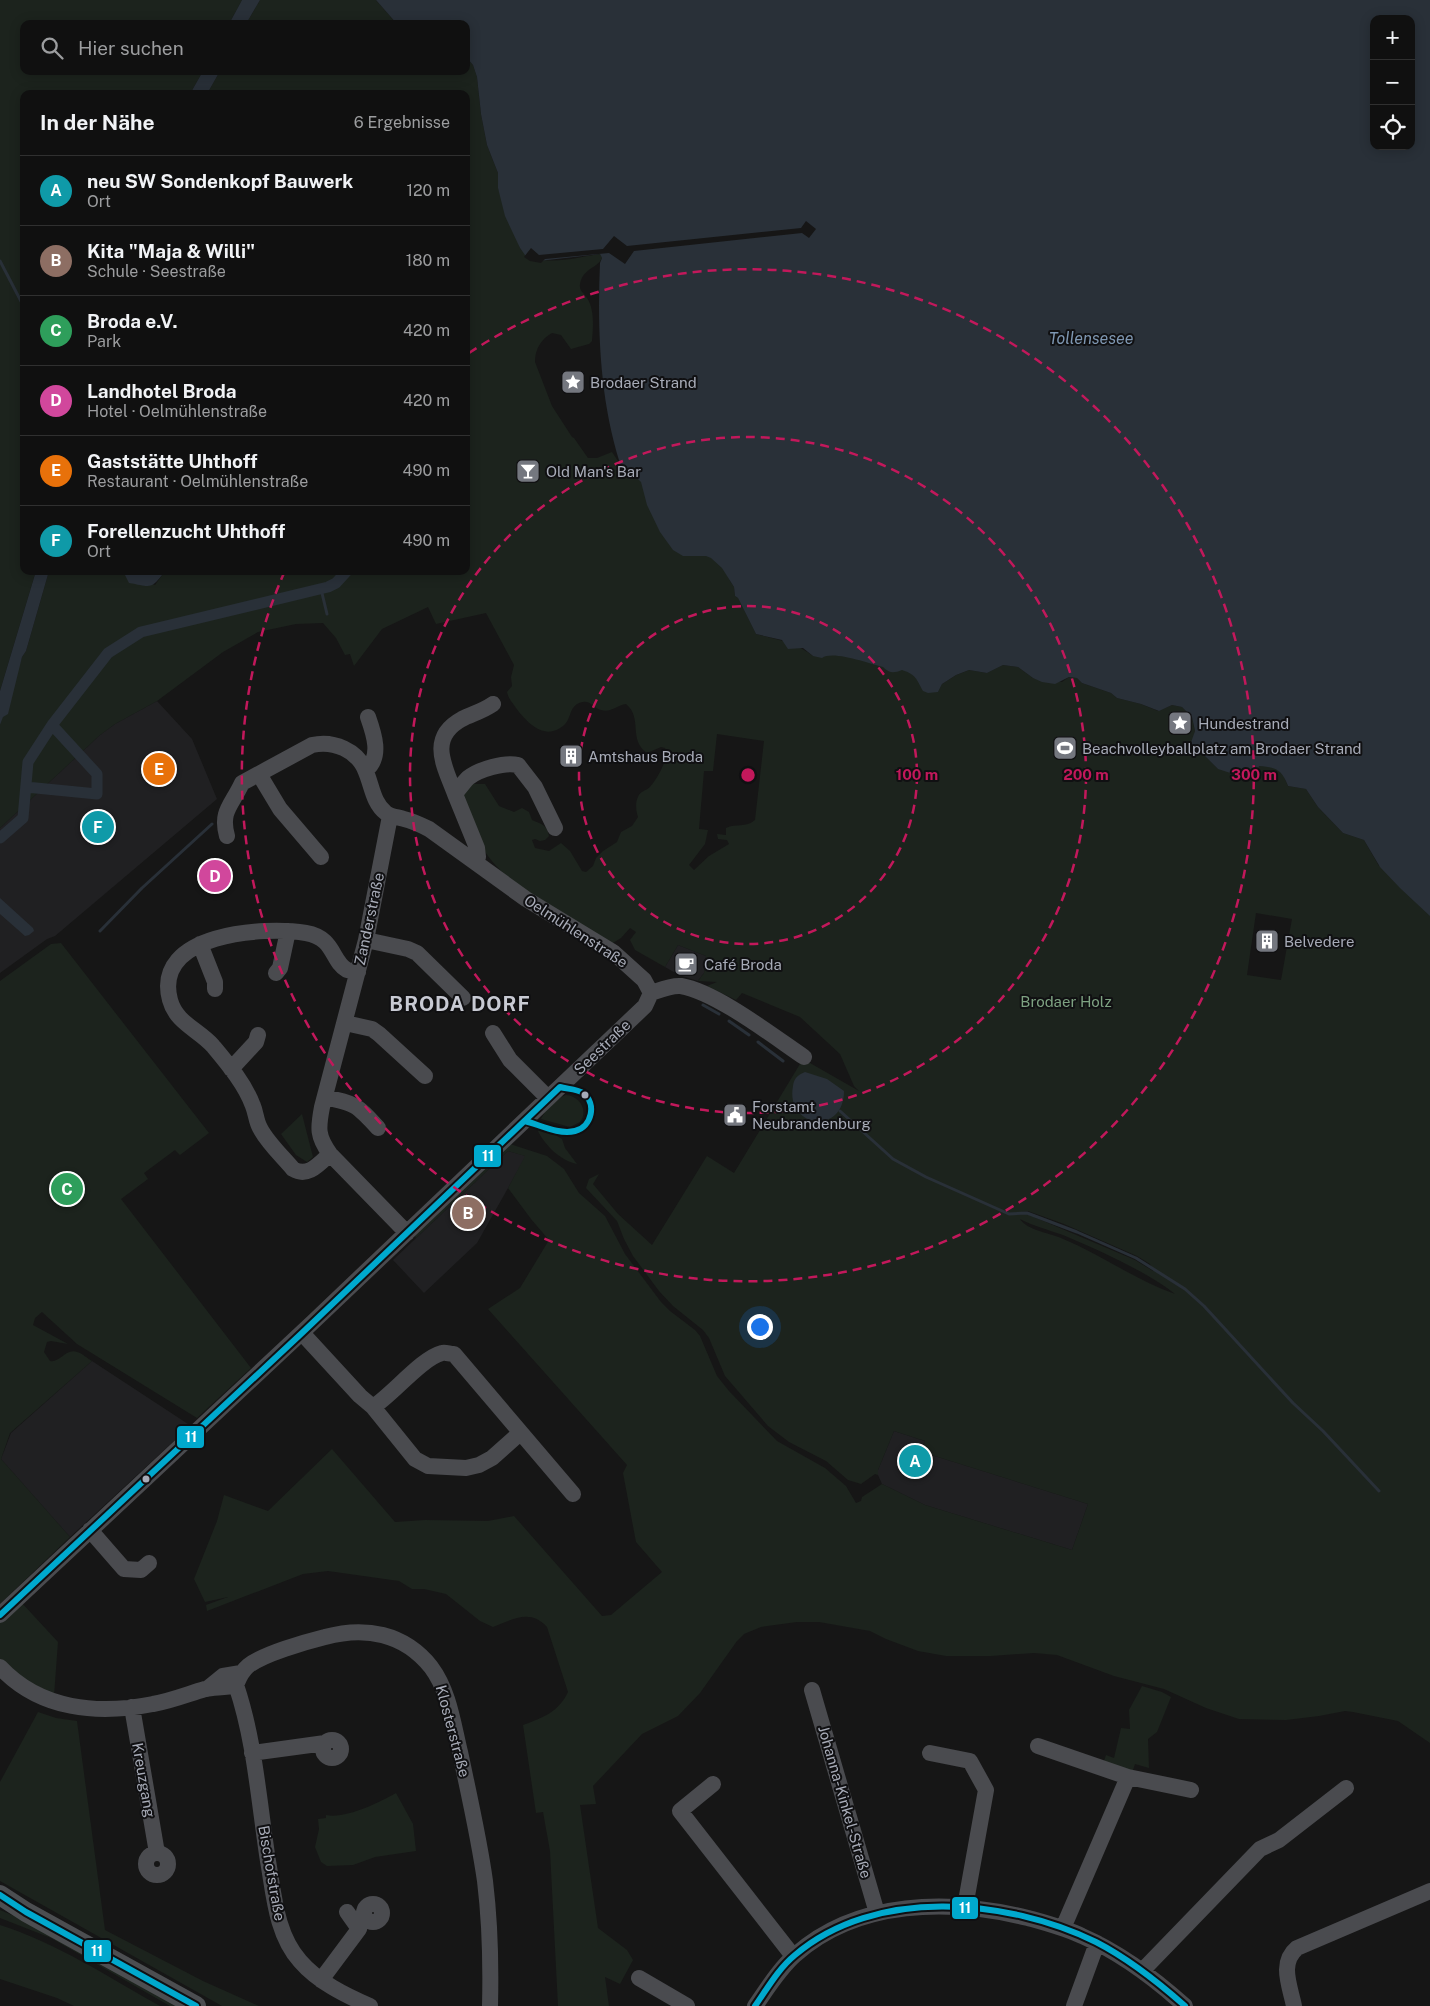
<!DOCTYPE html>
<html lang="de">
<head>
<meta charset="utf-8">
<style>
	:root { --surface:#101010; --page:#1e1e1e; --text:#f1f3f6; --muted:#9c9d9f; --line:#303030; --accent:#74777f }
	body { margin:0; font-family:"Public Sans",sans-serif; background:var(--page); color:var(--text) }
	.controls { position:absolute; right:15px; top:15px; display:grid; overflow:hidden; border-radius:10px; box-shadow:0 2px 12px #0003 }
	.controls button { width:45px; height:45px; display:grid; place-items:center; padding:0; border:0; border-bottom:1px solid var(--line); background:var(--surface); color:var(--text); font:25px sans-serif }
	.you { position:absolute; left:759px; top:1326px; width:18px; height:18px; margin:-12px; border:4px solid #fff; border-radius:50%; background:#1a73e8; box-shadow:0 0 0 8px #1a73e833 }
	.badge { display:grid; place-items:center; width:32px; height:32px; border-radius:50%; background:var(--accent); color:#fff; font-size:16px; font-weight:700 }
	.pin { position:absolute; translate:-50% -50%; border:2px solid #fff; box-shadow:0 1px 5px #0006 }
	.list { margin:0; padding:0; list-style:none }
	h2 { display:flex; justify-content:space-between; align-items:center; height:65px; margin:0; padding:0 20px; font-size:21px }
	h2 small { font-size:16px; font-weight:400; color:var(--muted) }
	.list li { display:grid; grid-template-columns:32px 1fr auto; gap:15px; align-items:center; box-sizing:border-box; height:70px; padding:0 20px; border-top:1px solid var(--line) }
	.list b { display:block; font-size:19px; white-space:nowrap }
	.list p { margin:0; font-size:16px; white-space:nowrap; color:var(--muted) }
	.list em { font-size:16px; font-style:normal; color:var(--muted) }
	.icon { flex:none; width:28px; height:28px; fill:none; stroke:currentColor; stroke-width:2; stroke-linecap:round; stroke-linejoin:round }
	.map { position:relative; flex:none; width:1430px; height:2006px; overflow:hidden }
	.search { position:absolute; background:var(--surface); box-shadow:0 2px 12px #0003; left:20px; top:20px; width:450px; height:55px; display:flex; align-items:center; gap:12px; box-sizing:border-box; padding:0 18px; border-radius:10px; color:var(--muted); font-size:19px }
	.panel { position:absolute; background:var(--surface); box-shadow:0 2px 12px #0003; left:20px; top:90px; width:450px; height:485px; border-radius:10px }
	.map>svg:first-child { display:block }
	.built { fill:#202022 }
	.green { fill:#1c231d; fill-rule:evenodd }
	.water { fill:#293038; fill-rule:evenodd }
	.pier { fill:#161616 }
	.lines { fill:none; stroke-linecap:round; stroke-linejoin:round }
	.stream { stroke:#293038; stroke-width:3 }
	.canal { stroke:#293038; stroke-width:11 }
	.minor { stroke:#4a4b4f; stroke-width:16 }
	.major { stroke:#4c4e51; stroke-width:20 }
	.bus-1-casing { stroke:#101012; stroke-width:10 }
	.bus-1 { stroke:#00a9ce; stroke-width:6 }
	.ring { fill:none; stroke:#c2185b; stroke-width:2.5; stroke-dasharray:9 6 }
	.bus-dot { fill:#a7abb7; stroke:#101012; stroke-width:2 }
	.labels { text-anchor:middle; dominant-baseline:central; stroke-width:4; stroke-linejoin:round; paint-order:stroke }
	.poi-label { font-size:15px; fill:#a7abb7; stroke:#101012; text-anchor:start }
	.street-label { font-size:15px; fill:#a7abb7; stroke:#101012 }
	.park-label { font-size:15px; fill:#7ea282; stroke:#101012 }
	.water-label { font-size:16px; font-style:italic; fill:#7e97b2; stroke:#101012 }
	.district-label { font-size:20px; font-weight:bold; letter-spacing:1px; fill:#c8cad3; stroke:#101012 }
	.centre { fill:#c2185b; stroke:#101012; stroke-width:2.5 }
	.ring-label { font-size:15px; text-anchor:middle; font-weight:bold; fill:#c2185b; stroke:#101012; stroke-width:4; stroke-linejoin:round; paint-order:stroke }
	.line-badge { stroke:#101012; stroke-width:2 }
	.badge-label { font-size:14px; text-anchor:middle; font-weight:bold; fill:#fff }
</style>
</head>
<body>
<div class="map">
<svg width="1430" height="2006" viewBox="0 0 1430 2006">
	<rect width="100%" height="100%" fill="#161616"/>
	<path class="built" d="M157,701L192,739L217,799L55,936L47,939L0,973V828L100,735L115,724Z
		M678,945L706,956L704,973L698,981L679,975L665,967Z
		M508,1151L526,1156L477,1243L424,1293L393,1260Z
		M92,1361L188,1424V1428L70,1537L1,1459L11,1433Z
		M894,1431L925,1441L922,1452L1088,1504L1072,1550L925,1505L882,1484L878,1475V1470Z"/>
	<path class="green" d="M0,0H242L229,24H24V71H203L190,94H24V571H36L0,691Z
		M260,0H376L397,24H246Z
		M466,57L473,65L477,77L481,114L487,145L498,173V188L520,248C536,270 577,257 600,254L602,258C598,268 583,268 580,284C579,291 584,293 587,298C595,310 593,328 592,341L589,344L571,349L561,335L552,333C541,339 535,349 535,362L552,406L572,437L574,438L588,458H597L612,452L620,464L623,461L726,541L729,579L734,587L735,596L738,598L756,634C776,639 797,643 813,656L835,642L909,672L917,677L921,687L938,692L942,684L956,675L969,670L987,673L1003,665L1018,667L1033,678L1062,682L1069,677L1077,678L1082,683L1111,693L1117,698L1141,704L1158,711L1172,705L1182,707L1192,717L1195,731L1192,752L1200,751L1218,769L1236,736L1283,774L1288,786L1306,789L1318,807L1343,833L1364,840L1379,866L1430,876V1743L1398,1721L1353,1712L1345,1711L1319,1716L1286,1720L1239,1719L1206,1708L1164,1689L1114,1676L1057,1655L1034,1653L991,1656H946L918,1651L886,1639L870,1631L819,1622H797L761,1627L744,1634L737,1641L700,1693L678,1716L642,1734L593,1786L596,1804L580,1805L598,1928L627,1950L633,1960L620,1984L605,1977L609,2006H558L550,1851L543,1812L536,1813L523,1725C542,1718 559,1712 568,1692L547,1627C530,1608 512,1620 493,1627L480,1621L446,1594L424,1589H412L399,1581L328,1571L303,1574L207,1611L206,1605L228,1597L205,1602L194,1579L217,1521L224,1495L268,1511L332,1449L395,1522L425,1520L488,1521L514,1516L602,1616L611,1615L662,1572L636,1542L623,1473L627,1465L488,1309L520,1288L549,1240L531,1219L508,1188L525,1156L508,1151L416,1238L414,1234L488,1163H492L502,1154V1149L510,1144L547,1156L564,1169L579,1193L605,1216L625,1254L661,1302L670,1311L695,1330L700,1336L717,1376L729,1391L777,1441L825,1468L846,1486L856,1503L861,1501L862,1497L882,1484L925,1505L1072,1550L1088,1504L922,1452L925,1441L894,1431L878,1470V1475L875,1474L861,1484L848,1480L826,1461L789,1442L768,1426L725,1376L709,1338L703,1330L673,1306L659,1291L633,1256L624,1239L617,1221L586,1188L589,1179L599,1174L593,1184L618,1214L652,1245L707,1156L734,1173L803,1059L859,1091L854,1086L840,1054L800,1017L742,993L736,1000L707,986L717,982L698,981L704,973L706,956L678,945L665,967L635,950L630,940L636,932L630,928L621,938L608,946C570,921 500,884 480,843C473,829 469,813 464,799V792L472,784H485L499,806L514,812L522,808L529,812L532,820C542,824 547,825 549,836L545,840L540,841L535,839L532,840L535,848L549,851L561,843L570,851L582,871L586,872L593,866L596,858L603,851L617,842L621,832L632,826L638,817C636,811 635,803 638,797C640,791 646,791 650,787C657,779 670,757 665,748L661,747L647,753C628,740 643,718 626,704C617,705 611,713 601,710C592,708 590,697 577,704C569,709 571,720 563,726C545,741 527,723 516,708C512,702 509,700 507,692L512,686L511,677L514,665L486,613L436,624L428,607L382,629L354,666L350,654L345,655L336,638L323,623L296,624L258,632L223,652L157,701L115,724L100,735L0,828V725L22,657L26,651L49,571H123L155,585L165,571H466V94H207L220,71H466ZM717,734L764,741L755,820C746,828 736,823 726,828V835L717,834L718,839L727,840L729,844L709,856L694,870L689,865L705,844L708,830L699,829L704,771H713ZM1256,913L1292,919L1281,980L1247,975ZM1028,1211L1064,1224L1137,1256L1150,1264L1153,1271L1135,1260L1027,1214H1018L1017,1213ZM1020,1219C1033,1226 1049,1230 1063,1235C1096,1249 1148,1272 1175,1294C1137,1281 1100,1254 1061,1238C1049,1233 1027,1230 1020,1219Z
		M61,943L209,1133L180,1155L175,1150L144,1173L148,1179L121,1199L251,1368L197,1418L77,1344L42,1312L35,1318L33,1325L68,1344L51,1341L47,1342L44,1352L50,1361C60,1363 66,1348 77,1352C82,1353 88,1359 92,1361L10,1433L1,1459L70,1537L0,1604V981L51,944Z
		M566,1095C579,1096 589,1110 580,1122L570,1127L541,1119C545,1110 556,1098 566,1095Z
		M302,1114L313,1157L307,1162L296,1155L281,1134Z
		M537,1129H545L562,1139L565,1148L577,1164C561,1161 544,1145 537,1129Z
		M20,1601L58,1642L54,1696L40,1691L0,1660V1620Z
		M1142,1686L1162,1692L1171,1697L1157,1732L1148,1739L1149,1768L1135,1764L1132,1773L1103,1764L1106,1755L1114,1758L1121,1728L1130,1729L1129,1710Z
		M38,1712L56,1718L77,1721L105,1930L203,1981L259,2006H222L0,1881V1782Z
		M396,1793L413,1824L416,1851L375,1857L353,1865L327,1866L321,1862L315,1847L319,1829L318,1819L326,1818V1815C346,1819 378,1803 396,1793Z
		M0,1910L24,1920L185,2006H170L51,1938L0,1918Z
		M0,1925C57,1943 108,1977 160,2006H74L57,1998L0,1979Z"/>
	<path class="water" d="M242,0H260L246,24H229Z
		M376,0H1430V916L1400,888L1380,867L1364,840L1343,833L1318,807L1306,789L1288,786C1282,770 1276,767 1259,766L1255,776L1249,779L1218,769L1200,751L1192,752L1188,751L1195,731L1192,717L1182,707L1172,705L1159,711L1141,704L1117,698L1111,693L1082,683L1077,678L1069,677L1055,684L1042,682L1033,678L1018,667L1003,665L987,673L969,670L956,675L942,684L938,692L928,693L923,691C916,679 917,675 902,670C894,673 890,674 883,667C870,664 833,650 822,658L813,656L803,648L788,649L782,640L756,634L738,598L735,596L734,587L722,568L711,558L706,556H683L673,550L660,532L647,505L641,482L633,474L623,472C600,406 597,332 600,263L602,258L600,254L539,261L525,255L520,248L505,216L498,188V173L487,145L481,114L477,77L473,65L466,57V24H397ZM1374,19H1411V146H1374Z
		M203,71H220L207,94H190Z
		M36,571H49L26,651L22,657L8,714L3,717L0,725V691Z
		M123,571H165C151,590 152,587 129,583Z
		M0,898L33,928L34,931L29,935L25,936L0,914Z
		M805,1072L827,1079L844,1091C844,1136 785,1128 793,1086C794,1079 797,1075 805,1072Z"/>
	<path class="pier" d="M806,221L816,229L809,238L802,233L634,251L625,264L609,253L545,259L541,263L530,261L524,257L531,248L539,255L603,249L614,236L627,246L801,228Z"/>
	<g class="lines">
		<path class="stream" d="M0,261L24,307
			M321,589L327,614
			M100,931L142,888L212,824
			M703,1005L719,1014
			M729,1021L749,1035
			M758,1042L783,1061
			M840,1111L893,1159L926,1177L1009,1214L1027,1213L1077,1232L1136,1258L1185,1289L1204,1306L1293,1403L1323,1431L1379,1491"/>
		<path class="canal" d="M26,787L97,794V774L52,725
			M0,838L23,818L28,762L52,725L108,653L141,632L328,587L336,583L347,571"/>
		<path class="minor" d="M366,770C382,757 374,734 368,717
			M259,774L280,809L321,857
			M455,794C445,767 427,738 462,719C472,714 483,711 493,704
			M390,816L366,940L322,1107C318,1128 317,1136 330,1154L407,1233
			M227,836C220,811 232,805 242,783L312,745C333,740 358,750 366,772C372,786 373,803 386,813C391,817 398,817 404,819C413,821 421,825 429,829L526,899L613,952L644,980L651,993
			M475,862L478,857L477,848L455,794C459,789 463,783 468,778C479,769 505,762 518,765L535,787L555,828
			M366,940L408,949L417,953L463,998
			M200,944L215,982V989
			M276,973L280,968L288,931
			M651,993C660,990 671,985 681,986C716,992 773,1036 804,1057
			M345,1023L372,1029L379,1034L425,1076
			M493,1033L510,1060L548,1098
			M231,1069L256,1042L258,1035
			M325,1097C356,1104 356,1104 378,1128
			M330,1154C319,1164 308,1178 293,1169C282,1156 267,1142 260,1128C256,1121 256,1113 253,1106C245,1084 228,1064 213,1046C199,1030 176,1023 170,1000C152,933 264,926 306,933C335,938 331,961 347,970C350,971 355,971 358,972
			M302,1333L360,1396L373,1407L415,1459L428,1466L466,1468L479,1465L492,1458L520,1433
			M373,1407C393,1394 422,1358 442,1353C445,1352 450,1354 454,1354L573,1494
			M90,1530L124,1569L141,1570L149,1563
			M0,1615L313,1322L645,1006L651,993
			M0,1667C40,1710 98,1715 153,1704C171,1701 188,1694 205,1689C215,1687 225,1688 236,1685C239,1678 241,1672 248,1666C263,1654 305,1642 325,1637C365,1626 404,1633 431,1667C449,1691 453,1723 460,1752C469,1795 479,1838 485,1881C490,1922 491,1965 490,2006
			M236,1685C255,1741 259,1803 268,1861C274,1895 276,1934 300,1961C318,1982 345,1995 370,2006
			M207,1689L223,1676L241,1673
			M812,1690L877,1913
			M132,1707L157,1853
			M323 1749a9 9 0 1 1 18 0a9 9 0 1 1-18 0Z
			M1038,1746L1128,1777L1191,1790
			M252,1753L325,1743
			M930,1753L970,1761L986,1790L965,1907
			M713,1784L680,1811L793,1956
			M146 1864a11 11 0 1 1 22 0a11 11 0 1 1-22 0Z
			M364 1913a9 9 0 1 1 18 0a9 9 0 1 1-18 0Z
			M1063,1928L1128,1777
			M1142,1971L1260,1849L1279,1840L1346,1788
			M639,1978L687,2006
			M321,1980L359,1929L347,1912
			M755,2006C767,1989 779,1969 795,1955C858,1899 950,1899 1028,1918C1046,1923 1065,1928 1082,1936C1121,1953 1154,1978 1185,2006
			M1074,2006L1097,1943
			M1294,2006C1290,1986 1279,1963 1297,1948L1430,1891"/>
		<path class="major" d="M0,1895L26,1912L196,2006"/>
		<g class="bus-1-casing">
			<path id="bus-1" d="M0,1615L302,1333L560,1087C567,1089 577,1089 583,1093C597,1103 592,1127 575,1131C559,1135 540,1125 525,1121
				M0,1895L26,1912L196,2006
				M755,2006C767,1989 778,1969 795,1955C875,1887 1006,1898 1096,1942C1129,1959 1158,1982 1185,2006"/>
		</g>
		<use href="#bus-1" class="bus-1"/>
	</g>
	<g class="ring">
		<circle cx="748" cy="775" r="169"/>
		<circle cx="748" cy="775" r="338"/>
		<path d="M469 353A506 506 0 1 1 284 573"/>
	</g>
	<defs>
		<g id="sight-square" transform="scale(1.25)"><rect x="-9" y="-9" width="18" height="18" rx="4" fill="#74777f" stroke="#101012"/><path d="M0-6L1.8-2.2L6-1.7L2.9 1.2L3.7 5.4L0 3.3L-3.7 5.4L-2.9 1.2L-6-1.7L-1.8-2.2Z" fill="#fff"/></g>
		<g id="bar-square" transform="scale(1.25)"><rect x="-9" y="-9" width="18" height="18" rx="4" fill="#74777f" stroke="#101012"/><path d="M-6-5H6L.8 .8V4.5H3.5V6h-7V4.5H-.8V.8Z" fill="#fff"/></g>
		<g id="stadium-square" transform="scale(1.25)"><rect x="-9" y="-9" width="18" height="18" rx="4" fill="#74777f" stroke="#101012"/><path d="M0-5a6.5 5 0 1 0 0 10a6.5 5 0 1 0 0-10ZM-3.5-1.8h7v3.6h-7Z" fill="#fff"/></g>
		<g id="building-square" transform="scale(1.25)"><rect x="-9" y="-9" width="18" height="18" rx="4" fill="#74777f" stroke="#101012"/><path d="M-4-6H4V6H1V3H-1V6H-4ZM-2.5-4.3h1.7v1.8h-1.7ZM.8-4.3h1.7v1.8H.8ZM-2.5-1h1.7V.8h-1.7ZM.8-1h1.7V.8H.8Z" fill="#fff"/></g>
		<g id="cafe-square" transform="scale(1.25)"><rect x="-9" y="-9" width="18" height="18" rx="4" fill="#74777f" stroke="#101012"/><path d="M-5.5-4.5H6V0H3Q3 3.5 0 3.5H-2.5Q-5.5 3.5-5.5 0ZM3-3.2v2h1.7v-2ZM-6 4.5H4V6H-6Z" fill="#fff"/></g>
		<g id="civic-square" transform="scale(1.25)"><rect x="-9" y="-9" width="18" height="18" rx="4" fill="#74777f" stroke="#101012"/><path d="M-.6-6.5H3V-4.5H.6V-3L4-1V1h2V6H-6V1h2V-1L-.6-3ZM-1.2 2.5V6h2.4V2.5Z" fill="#fff"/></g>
	</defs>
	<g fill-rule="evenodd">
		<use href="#sight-square" x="573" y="382"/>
		<use href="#bar-square" x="528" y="471"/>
		<use href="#sight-square" x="1180" y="723"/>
		<use href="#stadium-square" x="1065" y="748"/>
		<use href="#building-square" x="571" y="756"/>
		<use href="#building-square" x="1267" y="941"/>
		<use href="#cafe-square" x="686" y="964"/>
		<use href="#civic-square" x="735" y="1115"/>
	</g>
	<g class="bus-dot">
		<circle cx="585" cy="1095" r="4.5"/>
		<circle cx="146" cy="1479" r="4.5"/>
	</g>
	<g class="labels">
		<g class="poi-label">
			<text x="590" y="382">Brodaer Strand</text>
			<text x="546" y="471">Old Man's Bar</text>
			<text x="1198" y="723">Hundestrand</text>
			<text x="1082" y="748">Beachvolleyballplatz am Brodaer Strand</text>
			<text x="588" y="756">Amtshaus Broda</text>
			<text x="1284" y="941">Belvedere</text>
			<text x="704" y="964">Café Broda</text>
			<text x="752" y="1106">Forstamt<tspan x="752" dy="17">Neubrandenburg</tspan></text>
		</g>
		<g class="street-label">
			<text transform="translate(369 919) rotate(-78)">Zanderstraße</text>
			<text transform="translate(576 931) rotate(33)">Oelmühlenstraße</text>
			<text transform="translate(602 1047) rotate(-44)">Seestraße</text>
			<text transform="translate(453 1731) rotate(75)">Klosterstraße</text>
			<text transform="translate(144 1780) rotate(80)">Kreuzgang</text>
			<text transform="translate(845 1802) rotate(74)">Johanna-Kinkel-Straße</text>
			<text transform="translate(272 1873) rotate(80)">Bischofstraße</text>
		</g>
		<g class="park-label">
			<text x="1066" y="1001">Brodaer Holz</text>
		</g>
		<g class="water-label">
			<text x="1091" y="338">Tollensesee</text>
		</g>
		<g class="district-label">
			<text x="460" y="1004">BRODA DORF</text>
		</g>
	</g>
	<circle cx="748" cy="775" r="8" class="centre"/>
	<g class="ring-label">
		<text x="917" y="780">100 m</text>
		<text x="1086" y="780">200 m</text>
		<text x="1254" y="780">300 m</text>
	</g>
	<g class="line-badge">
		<rect x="473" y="1144" width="29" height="24" rx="5" fill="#00a9ce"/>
		<rect x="176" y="1425" width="29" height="24" rx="5" fill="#00a9ce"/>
		<rect x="951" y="1896" width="28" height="24" rx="5" fill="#00a9ce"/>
		<rect x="83" y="1939" width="29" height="24" rx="5" fill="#00a9ce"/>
	</g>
	<g class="badge-label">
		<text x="488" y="1161">11</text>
		<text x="191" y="1442">11</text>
		<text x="965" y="1913">11</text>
		<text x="97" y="1956">11</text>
	</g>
</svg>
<div class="controls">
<button>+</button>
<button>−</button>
<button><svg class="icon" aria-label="locate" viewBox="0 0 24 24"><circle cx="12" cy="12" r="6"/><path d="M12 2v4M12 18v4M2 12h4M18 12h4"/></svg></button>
</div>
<div class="you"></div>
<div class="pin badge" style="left:915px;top:1461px;background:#0f9aa8">A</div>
<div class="pin badge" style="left:468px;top:1213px;background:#8d6e63">B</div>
<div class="pin badge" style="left:67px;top:1189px;background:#2e9e5b">C</div>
<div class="pin badge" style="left:215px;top:876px;background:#d1479c">D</div>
<div class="pin badge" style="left:159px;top:769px;background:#e8710a">E</div>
<div class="pin badge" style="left:98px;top:827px;background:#0f9aa8">F</div>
<div class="search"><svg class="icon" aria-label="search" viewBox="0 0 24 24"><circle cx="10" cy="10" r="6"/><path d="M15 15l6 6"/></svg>Hier suchen</div>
<section class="panel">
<h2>In der Nähe<small>6 Ergebnisse</small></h2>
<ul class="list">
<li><span class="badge" style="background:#0f9aa8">A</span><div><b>neu SW Sondenkopf Bauwerk</b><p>Ort</p></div><em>120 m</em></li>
<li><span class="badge" style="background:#8d6e63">B</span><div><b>Kita &quot;Maja &amp; Willi&quot;</b><p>Schule · Seestraße</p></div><em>180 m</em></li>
<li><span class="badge" style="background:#2e9e5b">C</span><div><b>Broda e.V.</b><p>Park</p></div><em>420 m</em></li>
<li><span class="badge" style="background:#d1479c">D</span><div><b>Landhotel Broda</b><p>Hotel · Oelmühlenstraße</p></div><em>420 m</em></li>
<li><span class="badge" style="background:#e8710a">E</span><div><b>Gaststätte Uhthoff</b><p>Restaurant · Oelmühlenstraße</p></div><em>490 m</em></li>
<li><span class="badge" style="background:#0f9aa8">F</span><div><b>Forellenzucht Uhthoff</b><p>Ort</p></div><em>490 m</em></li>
</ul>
</section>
</div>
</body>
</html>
